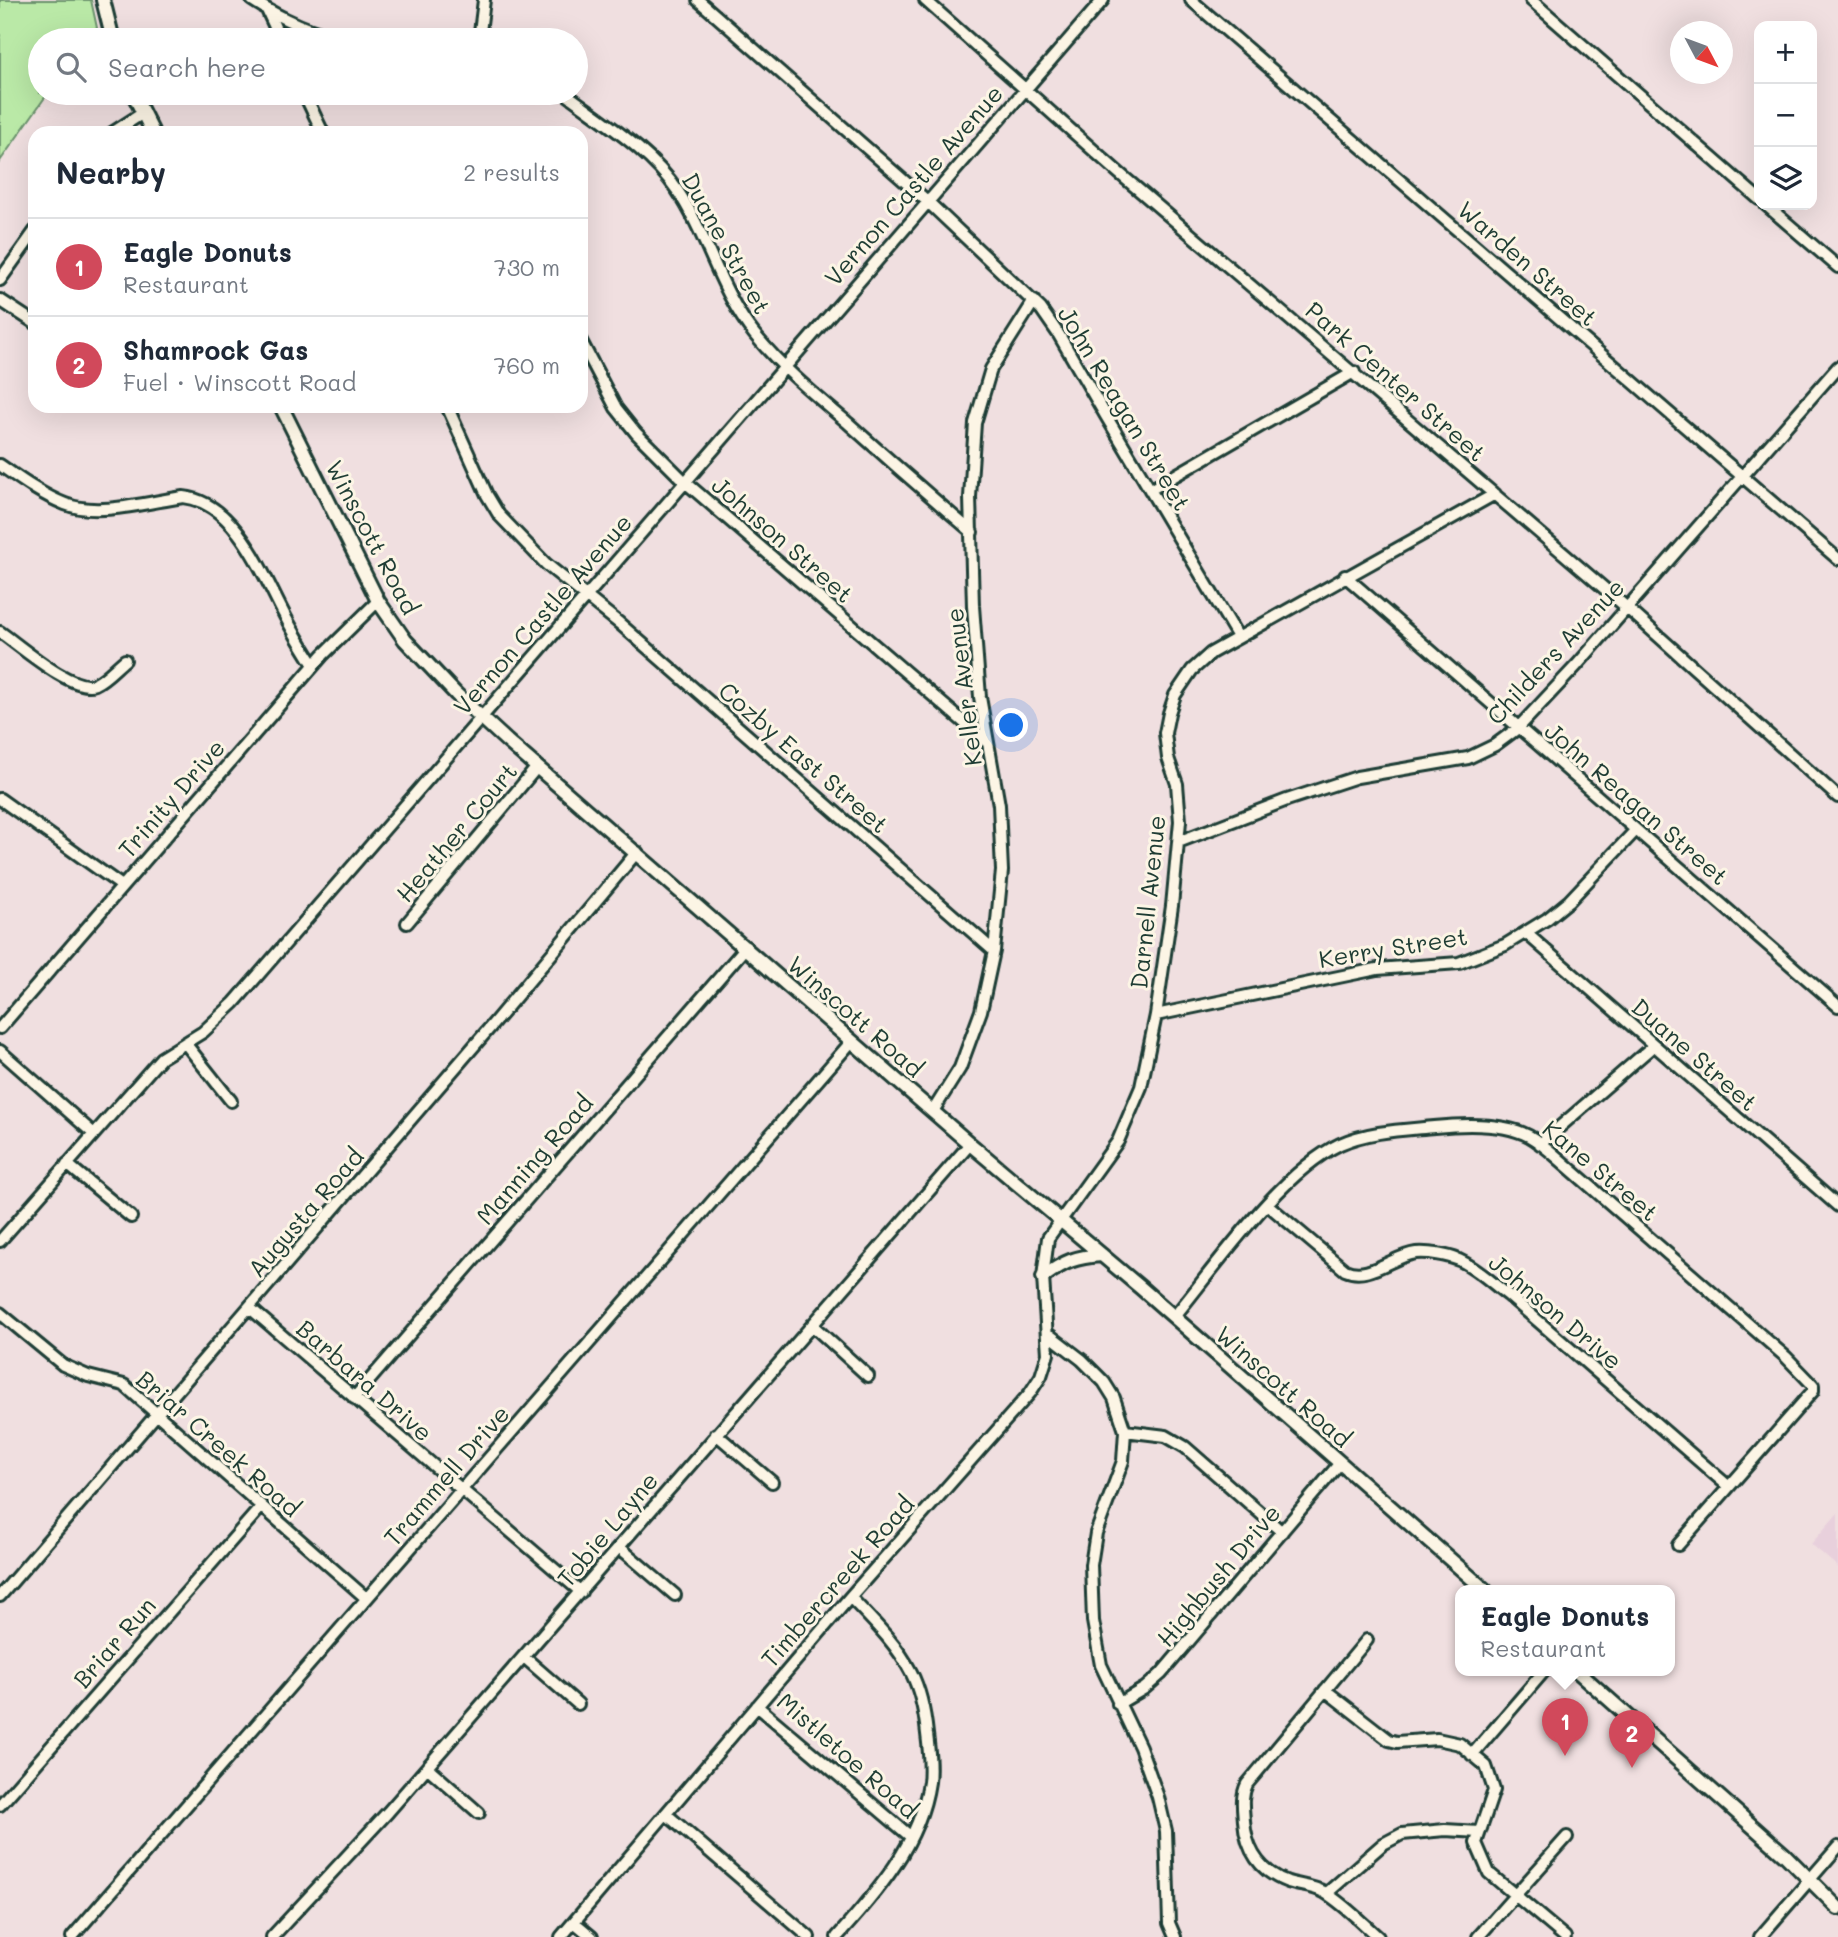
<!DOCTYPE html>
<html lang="en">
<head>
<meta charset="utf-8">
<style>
	:root { --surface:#fff; --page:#f2f2f3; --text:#1f2937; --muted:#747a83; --line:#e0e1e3; --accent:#d1495b }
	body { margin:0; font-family:Mali,sans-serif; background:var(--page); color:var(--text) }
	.controls { position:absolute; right:21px; top:21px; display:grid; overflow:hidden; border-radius:14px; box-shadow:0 7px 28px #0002 }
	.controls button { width:63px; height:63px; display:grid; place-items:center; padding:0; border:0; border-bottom:2px solid var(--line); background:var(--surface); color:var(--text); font:35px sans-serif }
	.compass { position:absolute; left:1670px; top:21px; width:63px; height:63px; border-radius:50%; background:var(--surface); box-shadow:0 7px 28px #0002; rotate:131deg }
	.you { position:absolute; left:1012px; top:726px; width:24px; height:24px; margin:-18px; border:5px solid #fff; border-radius:50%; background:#1a73e8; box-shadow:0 0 0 10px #1a73e833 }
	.badge { display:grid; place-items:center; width:46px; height:46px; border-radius:50%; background:var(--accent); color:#fff; font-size:23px; font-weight:700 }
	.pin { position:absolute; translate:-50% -58px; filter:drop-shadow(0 2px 4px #0008) }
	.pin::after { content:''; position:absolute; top:37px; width:24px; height:21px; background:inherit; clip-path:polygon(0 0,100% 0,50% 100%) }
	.popup { position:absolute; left:1455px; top:1585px; width:220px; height:91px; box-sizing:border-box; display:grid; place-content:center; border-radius:14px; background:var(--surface); filter:drop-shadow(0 2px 5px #0005); font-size:23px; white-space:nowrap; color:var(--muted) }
	.popup b { font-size:26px; color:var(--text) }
	.popup::after { content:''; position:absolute; left:50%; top:100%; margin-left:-14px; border:14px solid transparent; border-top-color:var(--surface) }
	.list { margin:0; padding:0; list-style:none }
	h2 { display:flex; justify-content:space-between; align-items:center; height:91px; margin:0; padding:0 28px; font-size:30px }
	h2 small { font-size:23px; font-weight:400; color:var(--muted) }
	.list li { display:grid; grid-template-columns:46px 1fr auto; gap:21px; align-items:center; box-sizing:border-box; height:98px; padding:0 28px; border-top:2px solid var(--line) }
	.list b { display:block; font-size:26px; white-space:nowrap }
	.list p { margin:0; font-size:23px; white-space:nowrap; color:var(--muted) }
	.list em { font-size:23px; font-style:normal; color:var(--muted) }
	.icon { flex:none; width:38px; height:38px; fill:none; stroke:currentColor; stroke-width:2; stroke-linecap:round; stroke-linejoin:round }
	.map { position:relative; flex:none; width:1838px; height:1937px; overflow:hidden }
	.search { position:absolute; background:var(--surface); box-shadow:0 7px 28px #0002; left:28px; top:28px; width:560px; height:77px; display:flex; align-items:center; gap:18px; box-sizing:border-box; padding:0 24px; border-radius:38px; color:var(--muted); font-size:26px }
	.panel { position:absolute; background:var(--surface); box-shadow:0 7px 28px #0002; left:28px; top:126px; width:560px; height:287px; border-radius:21px }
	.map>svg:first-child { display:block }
	.built { fill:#e8d0dc }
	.green { fill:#bae9a7; stroke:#6c936e; stroke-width:2 }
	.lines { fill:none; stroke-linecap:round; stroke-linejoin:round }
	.minor-casing { stroke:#1f3d34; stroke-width:16 }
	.major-casing { stroke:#1f3d34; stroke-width:18 }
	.minor { stroke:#fcf5e5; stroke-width:10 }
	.major { stroke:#fcf5e5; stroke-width:12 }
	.labels { text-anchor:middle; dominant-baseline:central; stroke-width:6; stroke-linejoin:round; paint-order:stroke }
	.street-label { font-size:24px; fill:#1f3d34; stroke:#fcf5e5 }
</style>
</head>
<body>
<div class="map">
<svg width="1838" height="1937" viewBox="0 0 1838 1937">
	<rect width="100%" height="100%" fill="#f0dfe0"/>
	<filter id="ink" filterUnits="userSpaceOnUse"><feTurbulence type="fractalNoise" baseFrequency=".0143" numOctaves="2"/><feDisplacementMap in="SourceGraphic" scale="14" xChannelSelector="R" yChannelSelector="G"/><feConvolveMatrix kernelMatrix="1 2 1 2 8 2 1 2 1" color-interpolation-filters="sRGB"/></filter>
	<g filter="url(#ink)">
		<path class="built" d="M1838,1513V1567L1811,1544Z"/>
		<path class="green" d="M0,0H91L97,28L84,40H40V93H48L0,161Z"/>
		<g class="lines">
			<g class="minor-casing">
				<path id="minor" d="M252,0C281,19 312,33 346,40
					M698,0L927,201L1041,309L1059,335L1106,416L1238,637
					M925,0L1119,173L1626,607L1838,797
					M1191,0L1838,559
					M1531,0L1759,199
					M267,10L281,40
					M479,40L484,0
					M304,93L323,133
					M565,93C603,122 650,150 677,190C708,236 720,292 755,335C782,368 816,396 848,423C889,460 930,496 972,532
					M112,133L143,113
					M1766,205L1838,267
					M0,280L35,231
					M0,300L35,323
					M581,341L616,408L636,433L684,481L988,743
					M447,406L487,495L499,515L546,564L619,623L994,951
					M0,465C20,479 42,495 65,504C98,517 148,502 183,497C235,502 263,574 284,614C293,632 304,649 314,665
					M1150,490L1354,372
					M1345,576L1838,1006
					M0,632C19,645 73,693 95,684C106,679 116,667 125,660
					M0,799L122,886
					M1178,842L1287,800L1357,777L1468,758L1495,745L1518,728L1577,665L1838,367
					M407,923L537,767
					M1526,933L1838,1206
					M1156,1015L1377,969L1459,963L1505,945L1547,919L1569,901L1635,831
					M0,1028L323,655L378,601
					M185,1043L231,1101
					M0,1051L94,1134
					M933,1111L960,1068L981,1011L994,951L1002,871L999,805L980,697L973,606L970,497L975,423L991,369L1034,301
					M1540,1144L1653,1046
					M67,1164L131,1217
					M1268,1205L1345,1270C1369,1281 1392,1256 1416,1253C1429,1252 1447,1255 1459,1260C1477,1268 1493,1284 1508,1295L1728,1486
					M0,1241L161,1058L203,1032L234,1003L1103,0
					M250,1308L581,1592
					M0,1313L63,1365L88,1376L124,1385L366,1598
					M1174,1317C1216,1266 1281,1172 1340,1144C1369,1131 1404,1130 1434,1127C1463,1124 1503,1122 1529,1136C1540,1142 1550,1151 1559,1159L1786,1357L1813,1385V1391L1678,1545
					M812,1325L868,1376
					M1047,1333L1082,1360L1104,1382L1114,1398L1125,1431L1123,1461L1096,1533L1091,1565L1093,1621L1101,1665L1140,1747L1158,1797L1166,1831L1169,1923L1175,1937
					M354,1398L746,947
					M1125,1431L1166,1436L1185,1447L1282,1532
					M716,1434L772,1482
					M619,1547L675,1595
					M0,1596L493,1024L637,852
					M1367,1640L1247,1784C1241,1796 1243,1808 1244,1821C1246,1850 1260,1872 1288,1882C1301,1886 1313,1886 1324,1892C1344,1904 1361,1922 1378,1937
					M524,1657L578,1704
					M1325,1690L1389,1740L1397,1742L1437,1739L1460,1744L1486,1766L1494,1790L1476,1843L1489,1873L1565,1937
					M1118,1704L1145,1688L1161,1674L1340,1463
					M757,1706L911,1837
					M1472,1755L1545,1670
					M427,1767L479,1813
					M0,1805L261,1507
					M666,1814L809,1937
					M1327,1893L1383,1844L1402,1834L1445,1830L1479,1832
					M574,1922L592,1937
					M72,1937L852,1041
					M272,1937L388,1812L970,1144
					M561,1937L850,1597L1030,1393L1041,1376L1048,1354L1043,1277L1048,1238L1118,1141L1141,1087L1156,1015L1172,906L1180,821L1177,784L1168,758L1165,733L1169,713L1175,695L1192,670L1211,653L1495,494
					M837,1937C877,1892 920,1844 929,1782C931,1766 929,1750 927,1734C925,1714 920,1690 911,1672C896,1643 872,1620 850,1597
					M1478,1937L1567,1837
					M1760,1937L1838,1847"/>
			</g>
			<g class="major-casing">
				<path id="major" d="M103,0L113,40
					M133,93L153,133
					M281,406L378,601L405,640L456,694L507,741L970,1144L1141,1288L1485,1590
					M1043,1277C1065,1261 1075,1257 1102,1255
					M1576,1670L1785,1855L1838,1908"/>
			</g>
			<use href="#minor" class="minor"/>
			<use href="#major" class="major"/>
		</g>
	</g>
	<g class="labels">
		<g class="street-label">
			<text transform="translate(913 185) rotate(-49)">Vernon Castle Avenue</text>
			<text transform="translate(727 243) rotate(61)">Duane Street</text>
			<text transform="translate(1528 263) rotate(41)">Warden Street</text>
			<text transform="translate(1396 381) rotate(41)">Park Center Street</text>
			<text transform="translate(1125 408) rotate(59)">John Reagan Street</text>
			<text transform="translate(373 537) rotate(62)">Winscott Road</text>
			<text transform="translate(783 539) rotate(41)">Johnson Street</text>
			<text transform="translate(542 614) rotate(-49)">Vernon Castle Avenue</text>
			<text transform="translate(1555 651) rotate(-47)">Childers Avenue</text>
			<text transform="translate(963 687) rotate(-97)">Keller Avenue</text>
			<text transform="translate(804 757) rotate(41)">Cozby East Street</text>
			<text transform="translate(171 798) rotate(-49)">Trinity Drive</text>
			<text transform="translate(1637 803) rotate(41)">John Reagan Street</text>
			<text transform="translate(456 832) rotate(-50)">Heather Court</text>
			<text transform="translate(1147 902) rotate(-84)">Darnell Avenue</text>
			<text transform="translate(1393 947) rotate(-9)">Kerry Street</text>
			<text transform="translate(856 1016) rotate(41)">Winscott Road</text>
			<text transform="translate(1695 1054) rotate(41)">Duane Street</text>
			<text transform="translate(534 1159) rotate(-49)">Manning Road</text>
			<text transform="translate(1601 1170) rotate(40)">Kane Street</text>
			<text transform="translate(305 1212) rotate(-49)">Augusta Road</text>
			<text transform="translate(1556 1311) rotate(40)">Johnson Drive</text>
			<text transform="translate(365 1380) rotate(41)">Barbara Drive</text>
			<text transform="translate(1284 1386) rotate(41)">Winscott Road</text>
			<text transform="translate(219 1443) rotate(41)">Briar Creek Road</text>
			<text transform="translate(446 1475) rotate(-49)">Trammell Drive</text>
			<text transform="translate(607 1529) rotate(-50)">Tobie Layne</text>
			<text transform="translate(1218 1575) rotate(-50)">Highbush Drive</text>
			<text transform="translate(837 1581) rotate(-49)">Timbercreek Road</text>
			<text transform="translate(114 1642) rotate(-49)">Briar Run</text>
			<text transform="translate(848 1755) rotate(41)">Mistletoe Road</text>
		</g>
	</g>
</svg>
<div class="controls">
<button>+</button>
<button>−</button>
<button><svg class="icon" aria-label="layers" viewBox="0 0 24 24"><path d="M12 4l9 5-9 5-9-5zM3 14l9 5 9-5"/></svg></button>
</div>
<svg class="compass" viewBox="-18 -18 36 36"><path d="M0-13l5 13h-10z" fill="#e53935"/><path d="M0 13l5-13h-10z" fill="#747a83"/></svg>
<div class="you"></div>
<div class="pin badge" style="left:1565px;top:1756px">1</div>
<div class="popup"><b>Eagle Donuts</b>Restaurant</div>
<div class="pin badge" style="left:1632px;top:1768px">2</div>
<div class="search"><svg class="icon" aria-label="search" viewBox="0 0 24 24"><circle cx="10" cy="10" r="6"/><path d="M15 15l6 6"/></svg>Search here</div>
<section class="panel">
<h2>Nearby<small>2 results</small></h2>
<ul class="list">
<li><span class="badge">1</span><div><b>Eagle Donuts</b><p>Restaurant</p></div><em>730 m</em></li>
<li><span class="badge">2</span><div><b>Shamrock Gas</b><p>Fuel · Winscott Road</p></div><em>760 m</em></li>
</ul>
</section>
</div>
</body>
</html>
